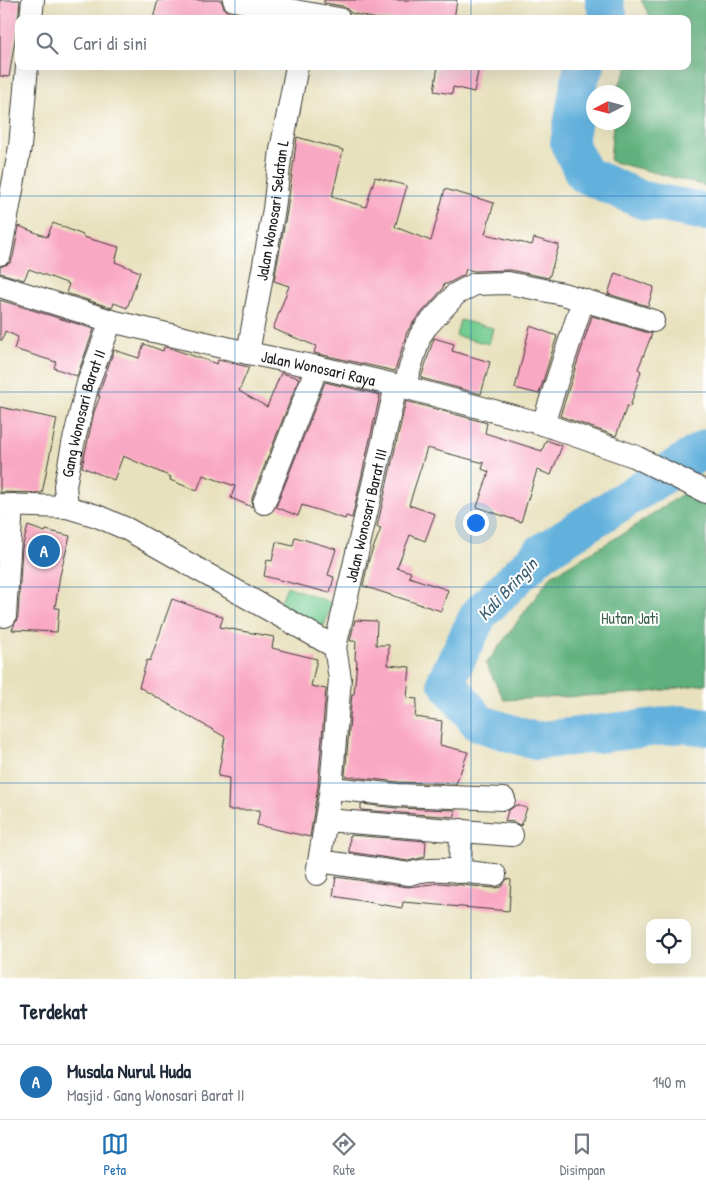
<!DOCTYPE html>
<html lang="id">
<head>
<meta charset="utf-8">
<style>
	:root { --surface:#fff; --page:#f2f2f3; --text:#1f2937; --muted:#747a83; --line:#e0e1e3; --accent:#1f6fb2 }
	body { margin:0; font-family:"Patrick Hand",sans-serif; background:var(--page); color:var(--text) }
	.controls { position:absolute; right:15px; bottom:15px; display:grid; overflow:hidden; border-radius:10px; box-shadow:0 5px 20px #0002 }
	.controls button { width:45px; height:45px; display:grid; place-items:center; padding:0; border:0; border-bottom:1px solid var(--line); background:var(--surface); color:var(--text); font:25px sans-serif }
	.compass { position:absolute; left:586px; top:85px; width:45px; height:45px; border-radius:50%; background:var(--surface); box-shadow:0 5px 20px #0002; rotate:264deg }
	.you { position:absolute; left:475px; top:522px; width:18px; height:18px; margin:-12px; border:4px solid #fff; border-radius:50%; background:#1a73e8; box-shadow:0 0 0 8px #1a73e833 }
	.badge { display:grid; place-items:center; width:32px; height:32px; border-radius:50%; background:var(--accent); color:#fff; font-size:16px; font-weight:700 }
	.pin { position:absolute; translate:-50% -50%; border:2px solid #fff; box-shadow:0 1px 5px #0006 }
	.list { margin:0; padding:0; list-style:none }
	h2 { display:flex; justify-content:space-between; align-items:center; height:65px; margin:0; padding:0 20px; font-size:21px }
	h2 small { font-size:16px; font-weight:400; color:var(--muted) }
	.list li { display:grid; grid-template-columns:32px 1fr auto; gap:15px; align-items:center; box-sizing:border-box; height:75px; padding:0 20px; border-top:1px solid var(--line) }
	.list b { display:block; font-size:19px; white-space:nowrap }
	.list p { margin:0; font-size:16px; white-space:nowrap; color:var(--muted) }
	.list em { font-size:16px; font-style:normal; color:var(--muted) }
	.icon { flex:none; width:28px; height:28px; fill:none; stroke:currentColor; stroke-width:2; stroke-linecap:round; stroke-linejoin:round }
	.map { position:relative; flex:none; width:706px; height:979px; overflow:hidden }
	.search { position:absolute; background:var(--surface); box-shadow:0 5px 20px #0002; left:15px; right:15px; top:15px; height:55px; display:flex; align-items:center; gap:12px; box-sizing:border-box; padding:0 18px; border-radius:10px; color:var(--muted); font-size:19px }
	.sheet { height:140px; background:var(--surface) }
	nav { display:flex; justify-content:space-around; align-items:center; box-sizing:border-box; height:70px; border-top:1px solid var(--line); background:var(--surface); font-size:14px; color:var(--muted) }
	nav a { display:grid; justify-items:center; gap:2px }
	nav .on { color:var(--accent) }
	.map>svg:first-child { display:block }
	.green { fill:#73cc91; stroke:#487456 }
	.forest { fill:#5eb07b; stroke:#3d664c }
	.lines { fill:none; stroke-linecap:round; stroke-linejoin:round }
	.river { stroke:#62b0dc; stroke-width:38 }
	.building { fill:#f9a8c3 }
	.minor-casing { stroke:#3b3a34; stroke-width:24 }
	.minor { stroke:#fff; stroke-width:22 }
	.grid { fill:none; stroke:#1f6fb2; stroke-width:1; stroke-opacity:0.55 }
	.labels { text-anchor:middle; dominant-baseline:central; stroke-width:4; stroke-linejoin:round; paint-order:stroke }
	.street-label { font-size:16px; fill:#1c1c1c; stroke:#fff }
	.park-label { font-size:16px; fill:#3f624b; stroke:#fff }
	.water-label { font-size:18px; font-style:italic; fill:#3c5f72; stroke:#fff }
</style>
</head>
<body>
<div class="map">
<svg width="706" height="979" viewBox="0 0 706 979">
	<rect width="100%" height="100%" fill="#fff"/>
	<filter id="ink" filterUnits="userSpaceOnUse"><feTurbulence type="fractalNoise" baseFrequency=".02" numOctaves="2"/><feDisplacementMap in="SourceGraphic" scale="10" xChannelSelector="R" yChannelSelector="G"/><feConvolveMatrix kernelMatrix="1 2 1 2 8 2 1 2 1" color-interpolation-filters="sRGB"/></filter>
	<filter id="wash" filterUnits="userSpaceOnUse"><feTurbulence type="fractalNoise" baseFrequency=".0096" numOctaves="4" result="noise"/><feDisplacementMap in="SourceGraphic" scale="20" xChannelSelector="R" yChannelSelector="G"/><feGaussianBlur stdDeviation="1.12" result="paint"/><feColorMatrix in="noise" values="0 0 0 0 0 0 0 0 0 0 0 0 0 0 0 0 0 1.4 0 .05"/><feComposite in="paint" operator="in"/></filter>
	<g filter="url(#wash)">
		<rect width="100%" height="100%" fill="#e8e1bd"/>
		<path class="green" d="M460,320L493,328L489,344L456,336Z
			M287,586L332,603L324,626L278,608Z"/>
		<path class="forest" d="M641,0H706V186L610,161L613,123L624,122V92H616V91L628,66H687V19H651Z
			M706,478V684L643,693L504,700L486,664L551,576L629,530Z"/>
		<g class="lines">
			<path class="river" d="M604,0L609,19
				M586,66L581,74L569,143L584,174L642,200L706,212
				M706,448L541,553L479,614L446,681L479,723L535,741L683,724L706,727"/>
		</g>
		<g id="blocks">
			<path class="building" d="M0,0H20L18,21L9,77L0,76Z
				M158,0H221L225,10L231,13L264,19H153Z
				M324,0H457L454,19H377L351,13L347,9L342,6L324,3Z
				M438,66H479L474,92L453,87L452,94L434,91Z
				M297,137L343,150L332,197L366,207L375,177L407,186L395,227L431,241L445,189L494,203L485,234L532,245L534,238L559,245L549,278L510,270L474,271L466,269L464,275L447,284H444L442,290L415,320L407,332L395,371L314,353L316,346L273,329L289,286L274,281L287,211Z
				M53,223L83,235V237L119,247L115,262L140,272L127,308L114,303L112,308L66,293L69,284L29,269L24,280L0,273V267L10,263L13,257L19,226L47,237Z
				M615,273L654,287L648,306L608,294Z
				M0,300L94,329L77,376L54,368L56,362L14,349L18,337L5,331L2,340H0Z
				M592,316L652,334L638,369L641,371L630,407L627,406L616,436L560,416Z
				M530,326L557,336L539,394L515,388Z
				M434,338L454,344L452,351L490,362L481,394L421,378Z
				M144,344L163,351L164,347L170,348L217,364L218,360L249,367L239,391L267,407L281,373L299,378L252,498V507L231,498L235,486L203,475L197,491L170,480L171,477L123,456L114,480L82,467L94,412L100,396H98L101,387L114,350L139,358Z
				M325,382L380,395L352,518L346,516L345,519L302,505L298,516L276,507Z
				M406,401L487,423L485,433L542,451L546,440L562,446L551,475L537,470L521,522L477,507L489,472L482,469L484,463L427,448L409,505L435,514L425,541L410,535L397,568L411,572L409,577L448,590L441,611L363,586L369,559L381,528L377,527Z
				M0,407L57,419L42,493L0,492Z
				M28,526L45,532L46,530L70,536L60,575L55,608H59L57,632L12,630L18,617L22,548Z
				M295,537L336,549L328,575L334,577L330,593L264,576L267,560L272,561L276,542L293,546Z
				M172,599L223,617L220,627L274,637L272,648L317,659L311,686L326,689L318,786L310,837L257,825L260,810H228L229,778L218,776L225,737L139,687L147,660L150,661Z
				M355,620L377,621L376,645H389L388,665L410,667L407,698L417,699L415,717L442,721L440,745L468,752L456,784L398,782L345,776L352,694H354L357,661L355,660L356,641H350Z
				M361,804L396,808L455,810V817L361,810Z
				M516,805L527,808L521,826L514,822L505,821L508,811Z
				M350,835L426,841L425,857L408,861L349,852Z
				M336,877L408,887L440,883L494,888L501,887L507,879L511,880L509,911L403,902L402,908L333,896Z"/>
		</g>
	</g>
	<g filter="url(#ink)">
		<use href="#blocks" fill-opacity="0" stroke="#3b3a34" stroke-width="1"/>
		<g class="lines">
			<g class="minor-casing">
				<g id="minor">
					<path d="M234,0L339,19"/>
					<path d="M31,19L33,0"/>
					<path d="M0,254L20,147L27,66"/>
					<path id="s1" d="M0,286L111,321L248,353L317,367L404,387L543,424L634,456L706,492"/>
					<path d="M583,300L653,321"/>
					<path id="s2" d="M248,353L274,209L281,150L297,66"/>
					<path d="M404,387L420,336L426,327L456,294L475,284L508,283L563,294L583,300L543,424"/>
					<path d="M264,503L317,367"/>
					<path d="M0,505L67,507L97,516L127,529L335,647L340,679L331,788L317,874"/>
					<path id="s3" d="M67,507L65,486L73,444L88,383L111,321"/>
					<path d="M5,616L12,505"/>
					<path id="s4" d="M335,647L396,386"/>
					<path d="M331,788L397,795L504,799"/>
					<path d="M326,820L512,835"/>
					<path d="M319,861L409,874C435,865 467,873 495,875"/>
					<path d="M460,872L461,830"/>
				</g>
			</g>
			<use href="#minor" class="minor"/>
		</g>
	</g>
	<path class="grid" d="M235,0V19M471,0V19M235,66V979M471,66V979M0,196H706M0,392H706M0,587H706M0,783H706"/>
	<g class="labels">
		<g class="street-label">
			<text stroke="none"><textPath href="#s2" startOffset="145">Jalan Wonosari Selatan L</textPath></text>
			<text stroke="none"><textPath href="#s1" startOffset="329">Jalan Wonosari Raya</textPath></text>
			<text stroke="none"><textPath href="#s3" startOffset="96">Gang Wonosari Barat II</textPath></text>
			<text stroke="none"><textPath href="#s4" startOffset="135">Jalan Wonosari Barat III</textPath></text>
		</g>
		<g class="park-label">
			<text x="630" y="618">Hutan Jati</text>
		</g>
		<g class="water-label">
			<text transform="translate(507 589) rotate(-47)">Kali Bringin</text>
		</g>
	</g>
</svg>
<div class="controls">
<button><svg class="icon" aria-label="locate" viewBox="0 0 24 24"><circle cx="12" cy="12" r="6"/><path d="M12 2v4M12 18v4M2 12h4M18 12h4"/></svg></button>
</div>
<svg class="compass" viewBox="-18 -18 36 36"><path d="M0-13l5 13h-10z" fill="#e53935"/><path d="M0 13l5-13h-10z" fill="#747a83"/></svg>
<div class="you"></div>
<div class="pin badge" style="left:44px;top:551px">A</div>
<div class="search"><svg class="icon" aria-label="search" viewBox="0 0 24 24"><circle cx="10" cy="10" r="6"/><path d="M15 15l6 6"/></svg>Cari di sini</div>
</div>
<section class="sheet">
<h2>Terdekat<small></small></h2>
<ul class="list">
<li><span class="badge">A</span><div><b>Musala Nurul Huda</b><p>Masjid · Gang Wonosari Barat II</p></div><em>140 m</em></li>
</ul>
</section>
<nav>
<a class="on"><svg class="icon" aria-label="map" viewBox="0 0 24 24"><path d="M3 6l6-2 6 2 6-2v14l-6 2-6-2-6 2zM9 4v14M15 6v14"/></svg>Peta</a>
<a><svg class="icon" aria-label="directions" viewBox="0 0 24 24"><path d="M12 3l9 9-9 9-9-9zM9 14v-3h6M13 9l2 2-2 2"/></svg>Rute</a>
<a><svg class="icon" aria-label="saved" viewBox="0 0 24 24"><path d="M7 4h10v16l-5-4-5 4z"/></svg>Disimpan</a>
</nav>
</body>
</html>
